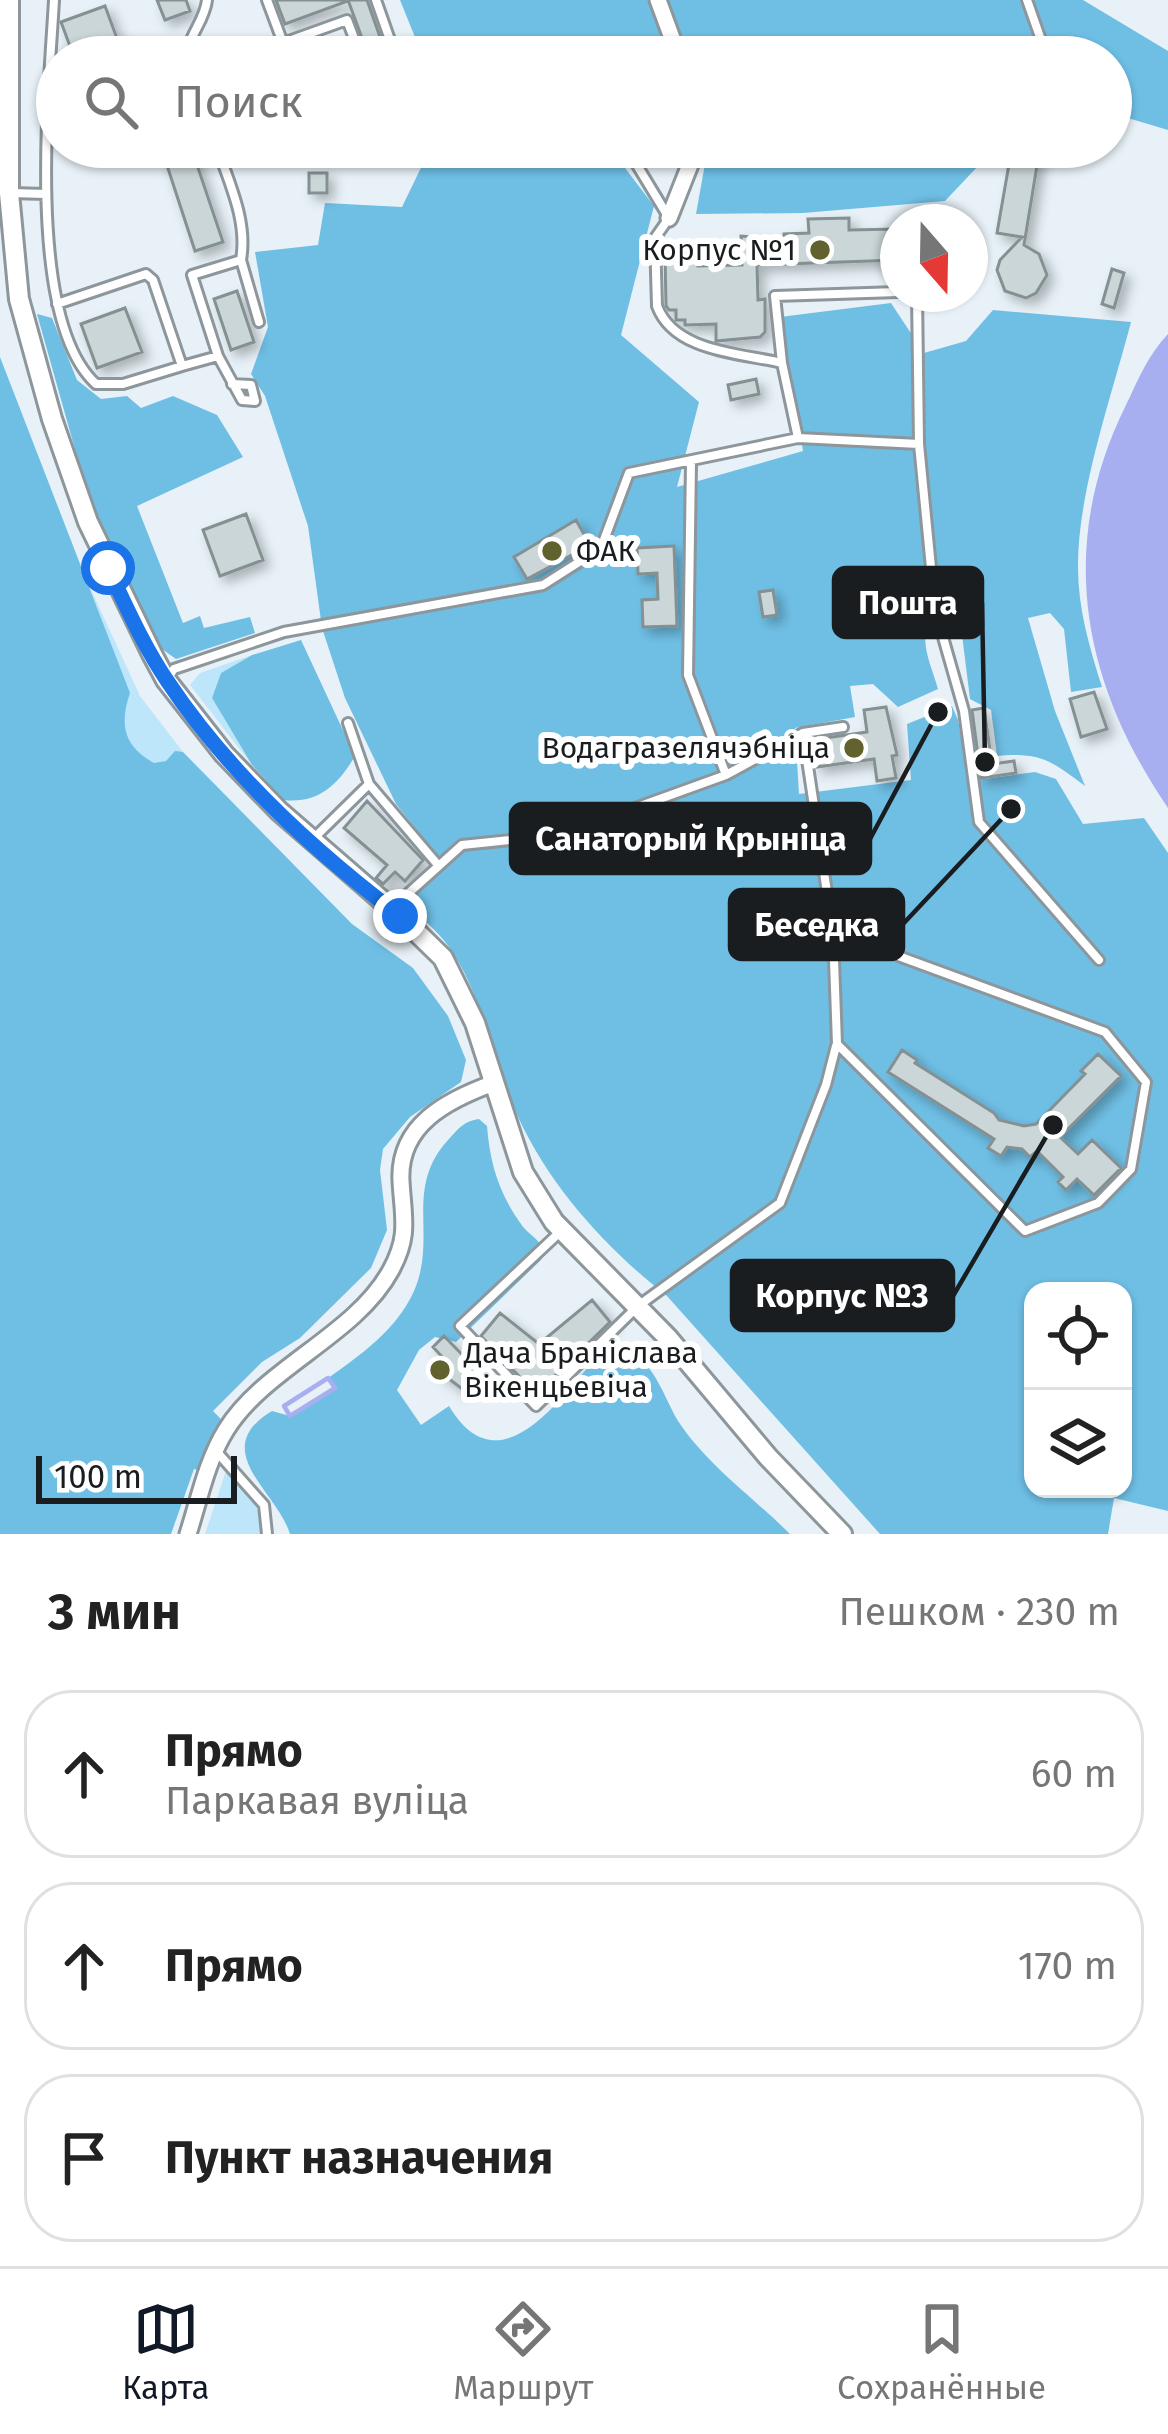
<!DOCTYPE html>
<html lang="ru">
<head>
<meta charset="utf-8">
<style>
	:root { --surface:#fff; --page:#f6f6f6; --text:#222; --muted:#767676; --line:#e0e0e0; --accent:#111827 }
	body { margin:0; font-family:"Fira Sans",sans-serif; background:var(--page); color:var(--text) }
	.controls { position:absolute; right:36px; bottom:36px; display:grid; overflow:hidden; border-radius:24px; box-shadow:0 3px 9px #0004 }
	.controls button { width:108px; height:108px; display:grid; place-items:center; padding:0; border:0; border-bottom:3px solid var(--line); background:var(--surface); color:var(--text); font:60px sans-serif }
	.compass { position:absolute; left:880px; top:204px; width:108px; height:108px; border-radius:50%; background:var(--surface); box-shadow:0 3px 9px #0004; rotate:160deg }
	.scale { position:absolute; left:36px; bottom:30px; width:201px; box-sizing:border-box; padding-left:12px; border:6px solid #191d1f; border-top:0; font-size:33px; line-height:42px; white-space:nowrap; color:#191d1f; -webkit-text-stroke:9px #fff; paint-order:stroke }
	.stop { position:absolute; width:36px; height:36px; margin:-27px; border:9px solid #1a73e8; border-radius:50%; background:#fff }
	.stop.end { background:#1a73e8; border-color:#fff; box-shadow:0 3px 12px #0008 }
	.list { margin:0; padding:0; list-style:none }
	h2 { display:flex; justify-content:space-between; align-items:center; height:156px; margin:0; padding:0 48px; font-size:51px }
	h2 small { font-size:39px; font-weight:400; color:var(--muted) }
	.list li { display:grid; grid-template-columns:78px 1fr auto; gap:36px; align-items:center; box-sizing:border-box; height:168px; margin:0 24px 24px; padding:0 24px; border:3px solid var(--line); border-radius:48px }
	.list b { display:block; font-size:45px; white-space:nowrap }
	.list p { margin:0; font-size:39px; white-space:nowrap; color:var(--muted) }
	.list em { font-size:39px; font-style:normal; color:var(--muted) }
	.icon { flex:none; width:66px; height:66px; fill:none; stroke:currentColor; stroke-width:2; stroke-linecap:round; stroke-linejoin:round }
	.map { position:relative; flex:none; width:1168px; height:1534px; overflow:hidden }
	.search { position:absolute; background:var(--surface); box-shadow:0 3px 9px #0004; left:36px; right:36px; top:36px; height:132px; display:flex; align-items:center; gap:30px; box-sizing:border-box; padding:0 42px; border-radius:66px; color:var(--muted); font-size:45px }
	.sheet { height:732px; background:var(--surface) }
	nav { display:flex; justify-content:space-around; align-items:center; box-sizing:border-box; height:168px; border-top:3px solid var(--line); background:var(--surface); font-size:33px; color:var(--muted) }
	nav a { display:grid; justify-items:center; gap:6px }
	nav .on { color:var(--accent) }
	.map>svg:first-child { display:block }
	.green { fill:#bde6fa }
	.forest { fill:#6fbfe5; fill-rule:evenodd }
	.water { fill:#a7aff1 }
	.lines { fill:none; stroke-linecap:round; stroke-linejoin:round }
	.stream { stroke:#a7aff1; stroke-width:4.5 }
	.building { fill:#cad6d8; stroke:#849091; stroke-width:3; filter:url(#shadow) }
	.service-casing { stroke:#8c969b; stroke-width:14 }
	.minor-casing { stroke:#8c969b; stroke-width:21 }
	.tertiary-casing { stroke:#8c969b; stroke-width:24 }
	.service { stroke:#fff; stroke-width:8 }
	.minor { stroke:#fff; stroke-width:15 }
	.tertiary { stroke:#fff; stroke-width:18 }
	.route { stroke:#1a73e8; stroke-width:15 }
	.poi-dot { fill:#62622f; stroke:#fff; stroke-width:4.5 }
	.labels { text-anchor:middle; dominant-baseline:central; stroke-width:12; stroke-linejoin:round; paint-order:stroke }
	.poi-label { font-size:30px; fill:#191d1f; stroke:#fff; text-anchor:end }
	.leader { fill:none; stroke:#191d1f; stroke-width:4.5 }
	.callout-dot { fill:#191d1f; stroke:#fff; stroke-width:4.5 }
	.callout { fill:#191d1f; stroke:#191d1f; stroke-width:4.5 }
	.callout-label { font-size:33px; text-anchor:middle; font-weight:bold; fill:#fff }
</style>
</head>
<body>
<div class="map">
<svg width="1168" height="1534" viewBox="0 0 1168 1534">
	<defs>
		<filter id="shadow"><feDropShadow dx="6" dy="6" stdDeviation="6" flood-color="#0004"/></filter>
	</defs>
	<rect width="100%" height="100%" fill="#e7f1f7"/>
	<path class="green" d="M70,544L140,696L183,752H175L166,761L154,764C133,752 125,739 122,715Z
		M252,655L221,673L212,698L252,765L190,685L200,673Z
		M226,1471C245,1490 267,1506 260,1534H205Z"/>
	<path class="forest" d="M400,0H1083L1168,51V130L1111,113V57H1040L1036,54L1029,57H423Z
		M431,147H609L654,206L621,335L699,402L677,487L803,451L780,317L891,303L924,353L966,341L993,310L1131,322C1112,395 1077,494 1078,568C1078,609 1090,649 1102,687L1071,692L1064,629L1050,613L1028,618L1055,711L1085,786C1052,761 1040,752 997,756L991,710L970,699L960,619L948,603C912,629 927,652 938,689L898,707L873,684L850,686L855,717L795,728L799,794L911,780L907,724L952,706L958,720L969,781L1035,772L1056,779L1083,824L1144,818L1168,853V1511L1114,1498L1108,1534H880L667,1296C608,1250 551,1188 519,1119C493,1063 485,999 449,947C437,930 419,916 403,901L444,864L396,804L345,698L322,628L308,526L265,396L251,374L268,327L255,252L318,245L325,203L402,207ZM1033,1291H1123V1489H1033Z
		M708,147H996L945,201L803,213L696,214Z
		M37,314L52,318L77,380L101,399L127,396L141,408L173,396L217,415L243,457L137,506L183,623L200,616L204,628L250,617L255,633L176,659L155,644L94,517Z
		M0,357L130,693C119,725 124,746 154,763L166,761L175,751L183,752L352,924L413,968L448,1016L466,1060L461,1082L410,1117L383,1149L380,1170L387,1230L371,1268L300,1338L262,1362L213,1411L223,1421L204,1472L194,1469L171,1534H0Z
		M301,640L355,756C338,785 318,804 284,800L252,765L212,698L221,673L252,655Z
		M479,1119L487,1126C490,1164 499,1193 521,1224C529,1236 539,1237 544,1252L541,1260L456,1342L435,1337L419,1350L397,1390L421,1425L449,1406C501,1493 565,1392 604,1348C612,1347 623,1347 631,1352C656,1367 664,1397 678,1421C707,1465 753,1497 790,1534H290C277,1491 207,1450 272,1411L290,1416L334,1389L328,1378C361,1355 397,1329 414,1291C438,1236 403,1188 449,1139C459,1128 464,1121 479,1119Z"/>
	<path class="water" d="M1168,334V808C1082,682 1056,546 1126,405C1138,380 1148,355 1168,334Z"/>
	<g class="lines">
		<path class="stream" d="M328,1378L335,1388L290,1416L284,1406Z"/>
	</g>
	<path class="building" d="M157,0H186L190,11L165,20Z
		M276,0H348V1L285,24Z
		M348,0H367L387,57H369Z
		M105,6L122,52L107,57H74L61,22Z
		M161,147H191L223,242L195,251Z
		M1012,147H1040L1024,245L1039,254L1047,275L1036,293L1026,298L1005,291L997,270L1000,260L1022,237L997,233Z
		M309,173H327V193H309Z
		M849,218V230L898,229V260L757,265L758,300L765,299V332L760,337L716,341V324L685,325V320H676V310H669L666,306L665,254L697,253L698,266L742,265L741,236L784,239V234L809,233L808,219Z
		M1112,269L1124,273L1114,308L1102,304Z
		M237,291L254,342L231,350L214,299Z
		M125,308L142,352L97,368L81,324Z
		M756,379L759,394L731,400L728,385Z
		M246,514L263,560L220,576L203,530Z
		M576,520L590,545L527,579L514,557Z
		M674,546L677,626L643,627L642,600L658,599L657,573L638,574L637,548Z
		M773,590L777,615L763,617L759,592Z
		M1094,692L1107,729L1081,737L1070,699Z
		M886,707L897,755L892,756L896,778L877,781L874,759L817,767L812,740L867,732L864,710Z
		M984,708L992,764L1014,761L1016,773L981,778L972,710Z
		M367,801L423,860L405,881L395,872L383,884L376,878L387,865L344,828Z
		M902,1050L917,1060L915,1063L994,1113L999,1120L1024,1126L1036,1124L1085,1074L1081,1071L1098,1054L1121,1076L1060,1137L1078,1154L1092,1140L1121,1168L1094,1195L1077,1179L1066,1190L1058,1182L1063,1177L1037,1151L1030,1157L1022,1149L1007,1147L1001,1156L988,1148L994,1139L888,1072Z
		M592,1300L610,1322L536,1394L481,1336L500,1313L539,1344Z
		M444,1336L479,1372L461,1388L436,1369L445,1360L433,1347Z"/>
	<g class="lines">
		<g class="service-casing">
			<path id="service" d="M54,0C49,91 25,319 96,384H123L182,366
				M267,0L283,43L347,20L361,57
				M376,0L396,57
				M1027,0L1047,57
				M187,57C187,37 205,21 207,0
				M626,147L669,218L655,238L657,306C674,352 740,353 782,363L798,438
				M11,193L46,194
				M241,260L259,322
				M917,294L919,444L935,609L964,711L979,822L1099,960
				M57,304L146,274L153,280L182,366L218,356L192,275L241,260C248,221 229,183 217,147
				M218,356L242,400L255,401L251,385L232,384
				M782,363L775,296L898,292
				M691,462L688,675L726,775
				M167,679L174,669L284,632L543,585L601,548L629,473L798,438L919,444
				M348,723L369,784
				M803,733L833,932L837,1044L1025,1231L1098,1203L1131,1169L1146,1082L1105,1032L833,932
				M313,839L369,784L438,865
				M392,908L462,845L560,835L726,775L803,733L843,727
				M561,1231L460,1326L536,1406L638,1306L780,1203L826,1085L836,1046
				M217,1452L264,1505L267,1534"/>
		</g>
		<g class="minor-casing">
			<path id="minor" d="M658,0L679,57
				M669,218L697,147
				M188,1534C199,1500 207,1460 226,1430C264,1368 356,1335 391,1270C410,1235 403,1218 401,1181C398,1125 447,1100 494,1083"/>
		</g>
		<g class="tertiary-casing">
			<path id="tertiary" d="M9,0V193L19,299L52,419L88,522L152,654L166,680L224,754L279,811L400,916L443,958L475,1023L523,1172L554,1222L668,1338L768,1457L842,1534"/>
		</g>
		<use href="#service" class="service"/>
		<use href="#minor" class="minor"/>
		<use href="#tertiary" class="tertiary"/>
	</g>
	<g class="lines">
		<path class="route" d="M108,568C126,606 144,647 168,682C228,772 314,851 400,916"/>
	</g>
	<g class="poi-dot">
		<circle cx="820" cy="250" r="12"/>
		<circle cx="552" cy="551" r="12"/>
		<circle cx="854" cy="748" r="12"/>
		<circle cx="440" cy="1370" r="12"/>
	</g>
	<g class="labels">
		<g class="poi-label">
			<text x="796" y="250">Корпус №1</text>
			<text x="576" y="551" text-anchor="start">ФАК</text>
			<text x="830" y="748">Водагразелячэбніца</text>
			<text x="464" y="1353" text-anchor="start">Дача Браніслава<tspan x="464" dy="34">Вікенцьевіча</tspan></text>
		</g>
	</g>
	<path class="leader" d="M985 762L982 603M938 712L870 839M1011 809L903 924M1053 1125L953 1296"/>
	<g class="callout-dot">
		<circle cx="985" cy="762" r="12"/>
		<circle cx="938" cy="712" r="12"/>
		<circle cx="1011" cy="809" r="12"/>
		<circle cx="1053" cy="1125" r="12"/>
	</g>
	<g class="callout">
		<rect x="834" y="568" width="148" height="69" rx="12"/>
		<rect x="511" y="804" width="359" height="69" rx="12"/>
		<rect x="730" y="890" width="173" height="69" rx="12"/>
		<rect x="732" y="1261" width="221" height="69" rx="12"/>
	</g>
	<g class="callout-label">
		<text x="908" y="614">Пошта</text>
		<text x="691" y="850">Санаторый Крыніца</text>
		<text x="817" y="936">Беседка</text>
		<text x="842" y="1307">Корпус №3</text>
	</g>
</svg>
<div class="controls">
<button><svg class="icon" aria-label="locate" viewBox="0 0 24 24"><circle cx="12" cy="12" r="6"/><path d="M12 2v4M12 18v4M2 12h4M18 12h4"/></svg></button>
<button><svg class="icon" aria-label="layers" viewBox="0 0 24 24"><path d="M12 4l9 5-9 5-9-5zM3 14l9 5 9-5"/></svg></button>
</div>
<svg class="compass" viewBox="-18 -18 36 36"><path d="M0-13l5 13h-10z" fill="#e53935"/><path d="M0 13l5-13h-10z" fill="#767676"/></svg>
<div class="scale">100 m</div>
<div class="stop" style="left:108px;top:568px"></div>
<div class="stop end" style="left:400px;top:916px"></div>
<div class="search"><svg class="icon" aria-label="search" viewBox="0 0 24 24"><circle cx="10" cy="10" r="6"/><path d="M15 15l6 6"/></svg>Поиск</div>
</div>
<section class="sheet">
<h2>3 мин<small>Пешком · 230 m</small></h2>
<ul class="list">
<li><svg class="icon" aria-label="ahead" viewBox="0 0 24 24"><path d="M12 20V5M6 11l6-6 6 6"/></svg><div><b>Прямо</b><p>Паркавая вуліца</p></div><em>60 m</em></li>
<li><svg class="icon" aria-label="ahead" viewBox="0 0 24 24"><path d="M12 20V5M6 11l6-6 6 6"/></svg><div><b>Прямо</b></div><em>170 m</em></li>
<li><svg class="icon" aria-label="arrive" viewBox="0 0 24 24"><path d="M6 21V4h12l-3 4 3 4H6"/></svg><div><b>Пункт назначения</b></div></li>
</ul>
</section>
<nav>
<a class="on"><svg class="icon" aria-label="map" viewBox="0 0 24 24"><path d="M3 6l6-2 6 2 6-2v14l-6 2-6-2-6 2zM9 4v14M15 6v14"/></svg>Карта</a>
<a><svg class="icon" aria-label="directions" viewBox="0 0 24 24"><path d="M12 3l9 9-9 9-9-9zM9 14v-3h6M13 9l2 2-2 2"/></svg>Маршрут</a>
<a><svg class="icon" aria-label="saved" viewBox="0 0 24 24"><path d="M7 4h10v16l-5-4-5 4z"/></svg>Сохранённые</a>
</nav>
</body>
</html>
